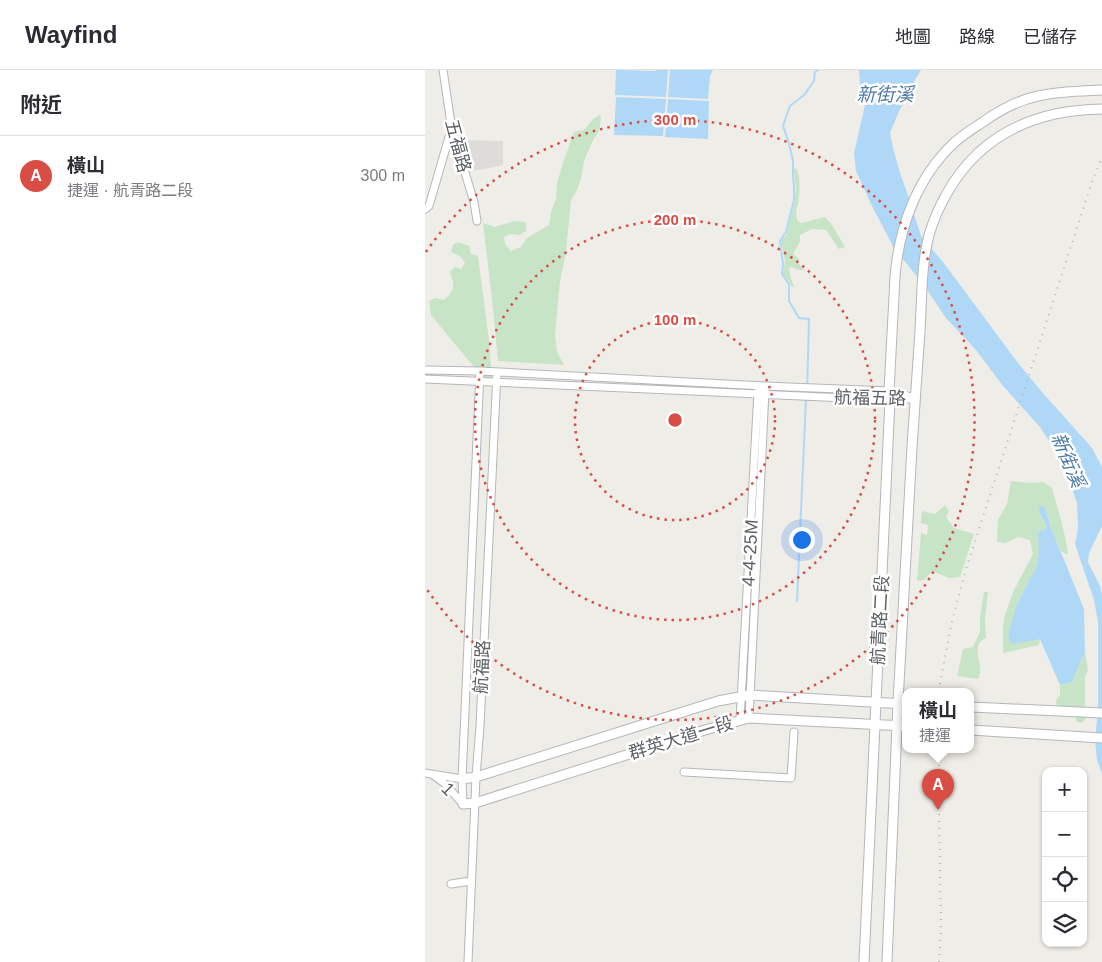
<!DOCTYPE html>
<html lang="zh-TW">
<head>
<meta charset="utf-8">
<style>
	:root { --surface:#fff; --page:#f2f2f3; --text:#2b2b33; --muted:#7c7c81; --line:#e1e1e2; --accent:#d84d44 }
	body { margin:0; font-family:Arial,"Noto Sans TC",sans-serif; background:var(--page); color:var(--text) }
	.controls { position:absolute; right:15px; bottom:15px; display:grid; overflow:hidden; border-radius:10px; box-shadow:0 1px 4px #0004 }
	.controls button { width:45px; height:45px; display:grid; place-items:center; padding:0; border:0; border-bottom:1px solid var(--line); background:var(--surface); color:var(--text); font:25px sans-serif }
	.you { position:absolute; left:376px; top:469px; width:18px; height:18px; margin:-12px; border:4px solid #fff; border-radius:50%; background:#1a73e8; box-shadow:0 0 0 8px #1a73e833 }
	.badge { display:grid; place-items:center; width:32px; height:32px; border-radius:50%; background:var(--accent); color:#fff; font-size:16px; font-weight:700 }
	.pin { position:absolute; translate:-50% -41px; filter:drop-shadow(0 1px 2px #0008) }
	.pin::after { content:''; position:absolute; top:26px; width:18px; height:15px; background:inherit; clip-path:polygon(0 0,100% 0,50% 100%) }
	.popup { position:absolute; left:477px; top:618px; width:72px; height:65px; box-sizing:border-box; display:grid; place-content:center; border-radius:10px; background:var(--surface); filter:drop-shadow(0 1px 4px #0005); font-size:16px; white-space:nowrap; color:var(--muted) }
	.popup b { font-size:19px; color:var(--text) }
	.popup::after { content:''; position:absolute; left:50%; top:100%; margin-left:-10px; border:10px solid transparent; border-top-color:var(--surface) }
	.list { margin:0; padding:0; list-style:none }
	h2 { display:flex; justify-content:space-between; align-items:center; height:65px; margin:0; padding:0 20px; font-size:21px }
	h2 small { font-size:16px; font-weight:400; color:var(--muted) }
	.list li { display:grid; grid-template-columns:32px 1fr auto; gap:15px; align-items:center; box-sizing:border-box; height:80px; padding:0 20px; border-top:1px solid var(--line) }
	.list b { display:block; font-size:19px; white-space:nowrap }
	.list p { margin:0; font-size:16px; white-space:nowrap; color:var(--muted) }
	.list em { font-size:16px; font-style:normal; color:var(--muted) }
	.icon { flex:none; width:28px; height:28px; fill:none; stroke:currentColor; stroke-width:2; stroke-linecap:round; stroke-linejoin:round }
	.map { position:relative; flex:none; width:677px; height:892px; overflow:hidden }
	header { display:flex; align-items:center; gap:30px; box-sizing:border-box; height:70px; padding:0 25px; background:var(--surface); border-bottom:1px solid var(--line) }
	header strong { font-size:24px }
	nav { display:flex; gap:28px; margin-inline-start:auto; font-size:18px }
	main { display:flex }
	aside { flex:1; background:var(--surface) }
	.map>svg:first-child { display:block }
	.industrial { fill:#dedcd9 }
	.green { fill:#c7e4c6 }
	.water { fill:#afd8f7 }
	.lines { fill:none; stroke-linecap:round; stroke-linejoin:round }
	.stream { stroke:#afd8f7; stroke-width:2 }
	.minor-casing { stroke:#b4b7ba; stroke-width:9 }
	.tertiary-casing { stroke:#b4b7ba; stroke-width:11 }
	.minor { stroke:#fff; stroke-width:7 }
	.tertiary { stroke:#fff; stroke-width:9 }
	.rail { stroke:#b4b5b6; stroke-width:2; stroke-dasharray:1 6; stroke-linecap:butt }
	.ring { fill:none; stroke:#d84d44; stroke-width:2.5; stroke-dasharray:2.5 5 }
	.labels { text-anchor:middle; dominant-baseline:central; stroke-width:5; stroke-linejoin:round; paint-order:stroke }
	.street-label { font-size:18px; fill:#5e6266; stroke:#fff }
	.water-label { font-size:19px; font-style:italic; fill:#4d7aa7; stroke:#fff }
	.centre { fill:#d84d44; stroke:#fff; stroke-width:2.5 }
	.ring-label { font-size:15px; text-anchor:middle; font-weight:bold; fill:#d84d44; stroke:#fff; stroke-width:5; stroke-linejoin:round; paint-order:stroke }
</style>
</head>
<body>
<header>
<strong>Wayfind</strong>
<nav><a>地圖</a><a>路線</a><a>已儲存</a></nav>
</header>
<main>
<aside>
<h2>附近<small></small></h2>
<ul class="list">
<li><span class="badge">A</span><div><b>橫山</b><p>捷運 · 航青路二段</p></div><em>300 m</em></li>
</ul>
</aside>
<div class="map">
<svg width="677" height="892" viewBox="0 0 677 892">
	<rect width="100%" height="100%" fill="#efede7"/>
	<path class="industrial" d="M34,70L78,71V95L59,99L42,101Z"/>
	<path class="green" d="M175,45L176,48L174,61L168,70L159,91L156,109L151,122L146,130L141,182L135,211L130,265L132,282L139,295L73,291L67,229L58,153L70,157L89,151L101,152V161L95,165L85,164L79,167L80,174L86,181L96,177L102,168L124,155L126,142L131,129L132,113L138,93L149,62L159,60L168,49Z
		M371,98C375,106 375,117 374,127C373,138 369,140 373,152L377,153L400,147L407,155L420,177L414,179L401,160L387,159L375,165V171L368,184L374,189L373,193L379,200C374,201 370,198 364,197L365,205L369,217L366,216L364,211L358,204L360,191L356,170L361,166L369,134L371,119L369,100Z
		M33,172L44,176L46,184L53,186L64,271L67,309L64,312L43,290L6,245L4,231L10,228L19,230C30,220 30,217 25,202L30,197L36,199L40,193L35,186L26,182L28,175Z
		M586,411L605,413L619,412L627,418C633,440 640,461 643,484L636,482L626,458L620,438L615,444L622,456L620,460L613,461L614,484L612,497L592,534L615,569L614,575L578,583V556L580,545L588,522L608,484L605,470L593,467L580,473L572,472L573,450L582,434Z
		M520,435L524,441L521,447L529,458L549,464L535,507L524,508L507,501L499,510L492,511L496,463L502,465L503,455L496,453L497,441L510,444Z
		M559,522H563L560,550L561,568C543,576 561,596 553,609L532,606L538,579L548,577L555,562V546Z
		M660,582L663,600L660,607V650L656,653L651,651V643L632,638L631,630L635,625V615L647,612Z"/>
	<path class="water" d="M191,0L230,1L233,0H243L241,27L190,25Z
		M245,0H288L285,6L283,29L243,27Z
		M434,0H496L490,10L485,23L474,41L465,63L468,78L475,103L484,128L496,166L518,192L593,293L617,322L667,378L677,397V456L664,483L663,492L675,516L677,525V704L672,690L670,670L673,640V552L669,530L650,474L653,459L652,433L636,387L627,376L615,357L578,316L551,280L521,248L498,214L469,178L448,138L431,101L429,83L437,48L440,35L435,14Z
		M191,27L241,29L238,66L189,65Z
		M243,29L284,31L283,69L240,67Z
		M614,435L620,438L626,458L659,539L660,582L647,612L635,615L615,569L586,574L583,565L592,534L612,496L614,484L613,461L620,460L622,456L615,444Z"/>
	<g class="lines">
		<path class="stream" d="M382,324L384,249L374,248L364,231V214L357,204L358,194L355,171L361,162L369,130V117L368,106V91L364,73L358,56L365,36L379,25L389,11L390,2L393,0
			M372,531L381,329"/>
		<g class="minor-casing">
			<path id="minor" d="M18,0L27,60L49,132L52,151
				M0,139L4,136L24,67L27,60
				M0,300L55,301L340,316L464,321L490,328
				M0,309L465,330L484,329
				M324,648L340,321
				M315,650L333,321
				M259,702L366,708L369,662
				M0,703L37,709
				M8,705L19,713L38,734
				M38,734L37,709L55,301
				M26,814L46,811
				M43,892L51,707L55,656L72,303"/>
		</g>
		<g class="tertiary-casing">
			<path id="tertiary" d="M546,637L677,643
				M546,660L677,668
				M37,709L51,707L293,631L325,625L480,634
				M38,734L50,733L280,660L324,648L480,656
				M439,892L465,330L464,321L470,207C474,157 492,107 530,72C539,64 549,58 558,52C575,40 593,30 613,26C634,21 656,21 677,20
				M462,892C466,805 469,718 473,632C477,547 483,462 487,377C490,338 492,300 495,261C497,229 496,196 504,165C508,152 514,137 521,125C554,65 610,40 677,39"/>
		</g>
		<use href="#minor" class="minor"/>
		<use href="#tertiary" class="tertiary"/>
		<path class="rail" d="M515,621V613L527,551L542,496L665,118L677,86
			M514,892L516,860L514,739V679"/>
	</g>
	<g class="ring">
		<circle cx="250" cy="350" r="100"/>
		<circle cx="250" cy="350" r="200"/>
		<path d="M1 182A300 300 0 1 1 1 518"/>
	</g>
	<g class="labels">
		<g class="street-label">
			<text transform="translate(33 76) rotate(75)">五福路</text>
			<text transform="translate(445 328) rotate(1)">航福五路</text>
			<text transform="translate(325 483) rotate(-87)">4-4-25M</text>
			<text transform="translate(455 550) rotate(-87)">航青路二段</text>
			<text transform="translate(57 597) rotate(-87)">航福路</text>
			<text transform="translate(256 668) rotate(-17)">群英大道一段</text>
			<text transform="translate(23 719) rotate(45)">1</text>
		</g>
		<g class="water-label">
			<text x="460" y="24">新街溪</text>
			<text transform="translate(643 390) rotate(67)">新街溪</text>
		</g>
	</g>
	<circle cx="250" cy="350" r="8" class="centre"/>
	<g class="ring-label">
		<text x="250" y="55">300 m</text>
		<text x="250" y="155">200 m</text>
		<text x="250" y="255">100 m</text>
	</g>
</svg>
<div class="controls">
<button>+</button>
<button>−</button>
<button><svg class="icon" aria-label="locate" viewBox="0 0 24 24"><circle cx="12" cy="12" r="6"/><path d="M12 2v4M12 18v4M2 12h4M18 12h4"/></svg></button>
<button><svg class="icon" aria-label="layers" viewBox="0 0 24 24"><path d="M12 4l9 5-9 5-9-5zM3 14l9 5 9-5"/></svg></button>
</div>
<div class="you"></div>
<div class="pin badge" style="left:513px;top:740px">A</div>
<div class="popup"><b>橫山</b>捷運</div>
</div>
</main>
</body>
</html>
